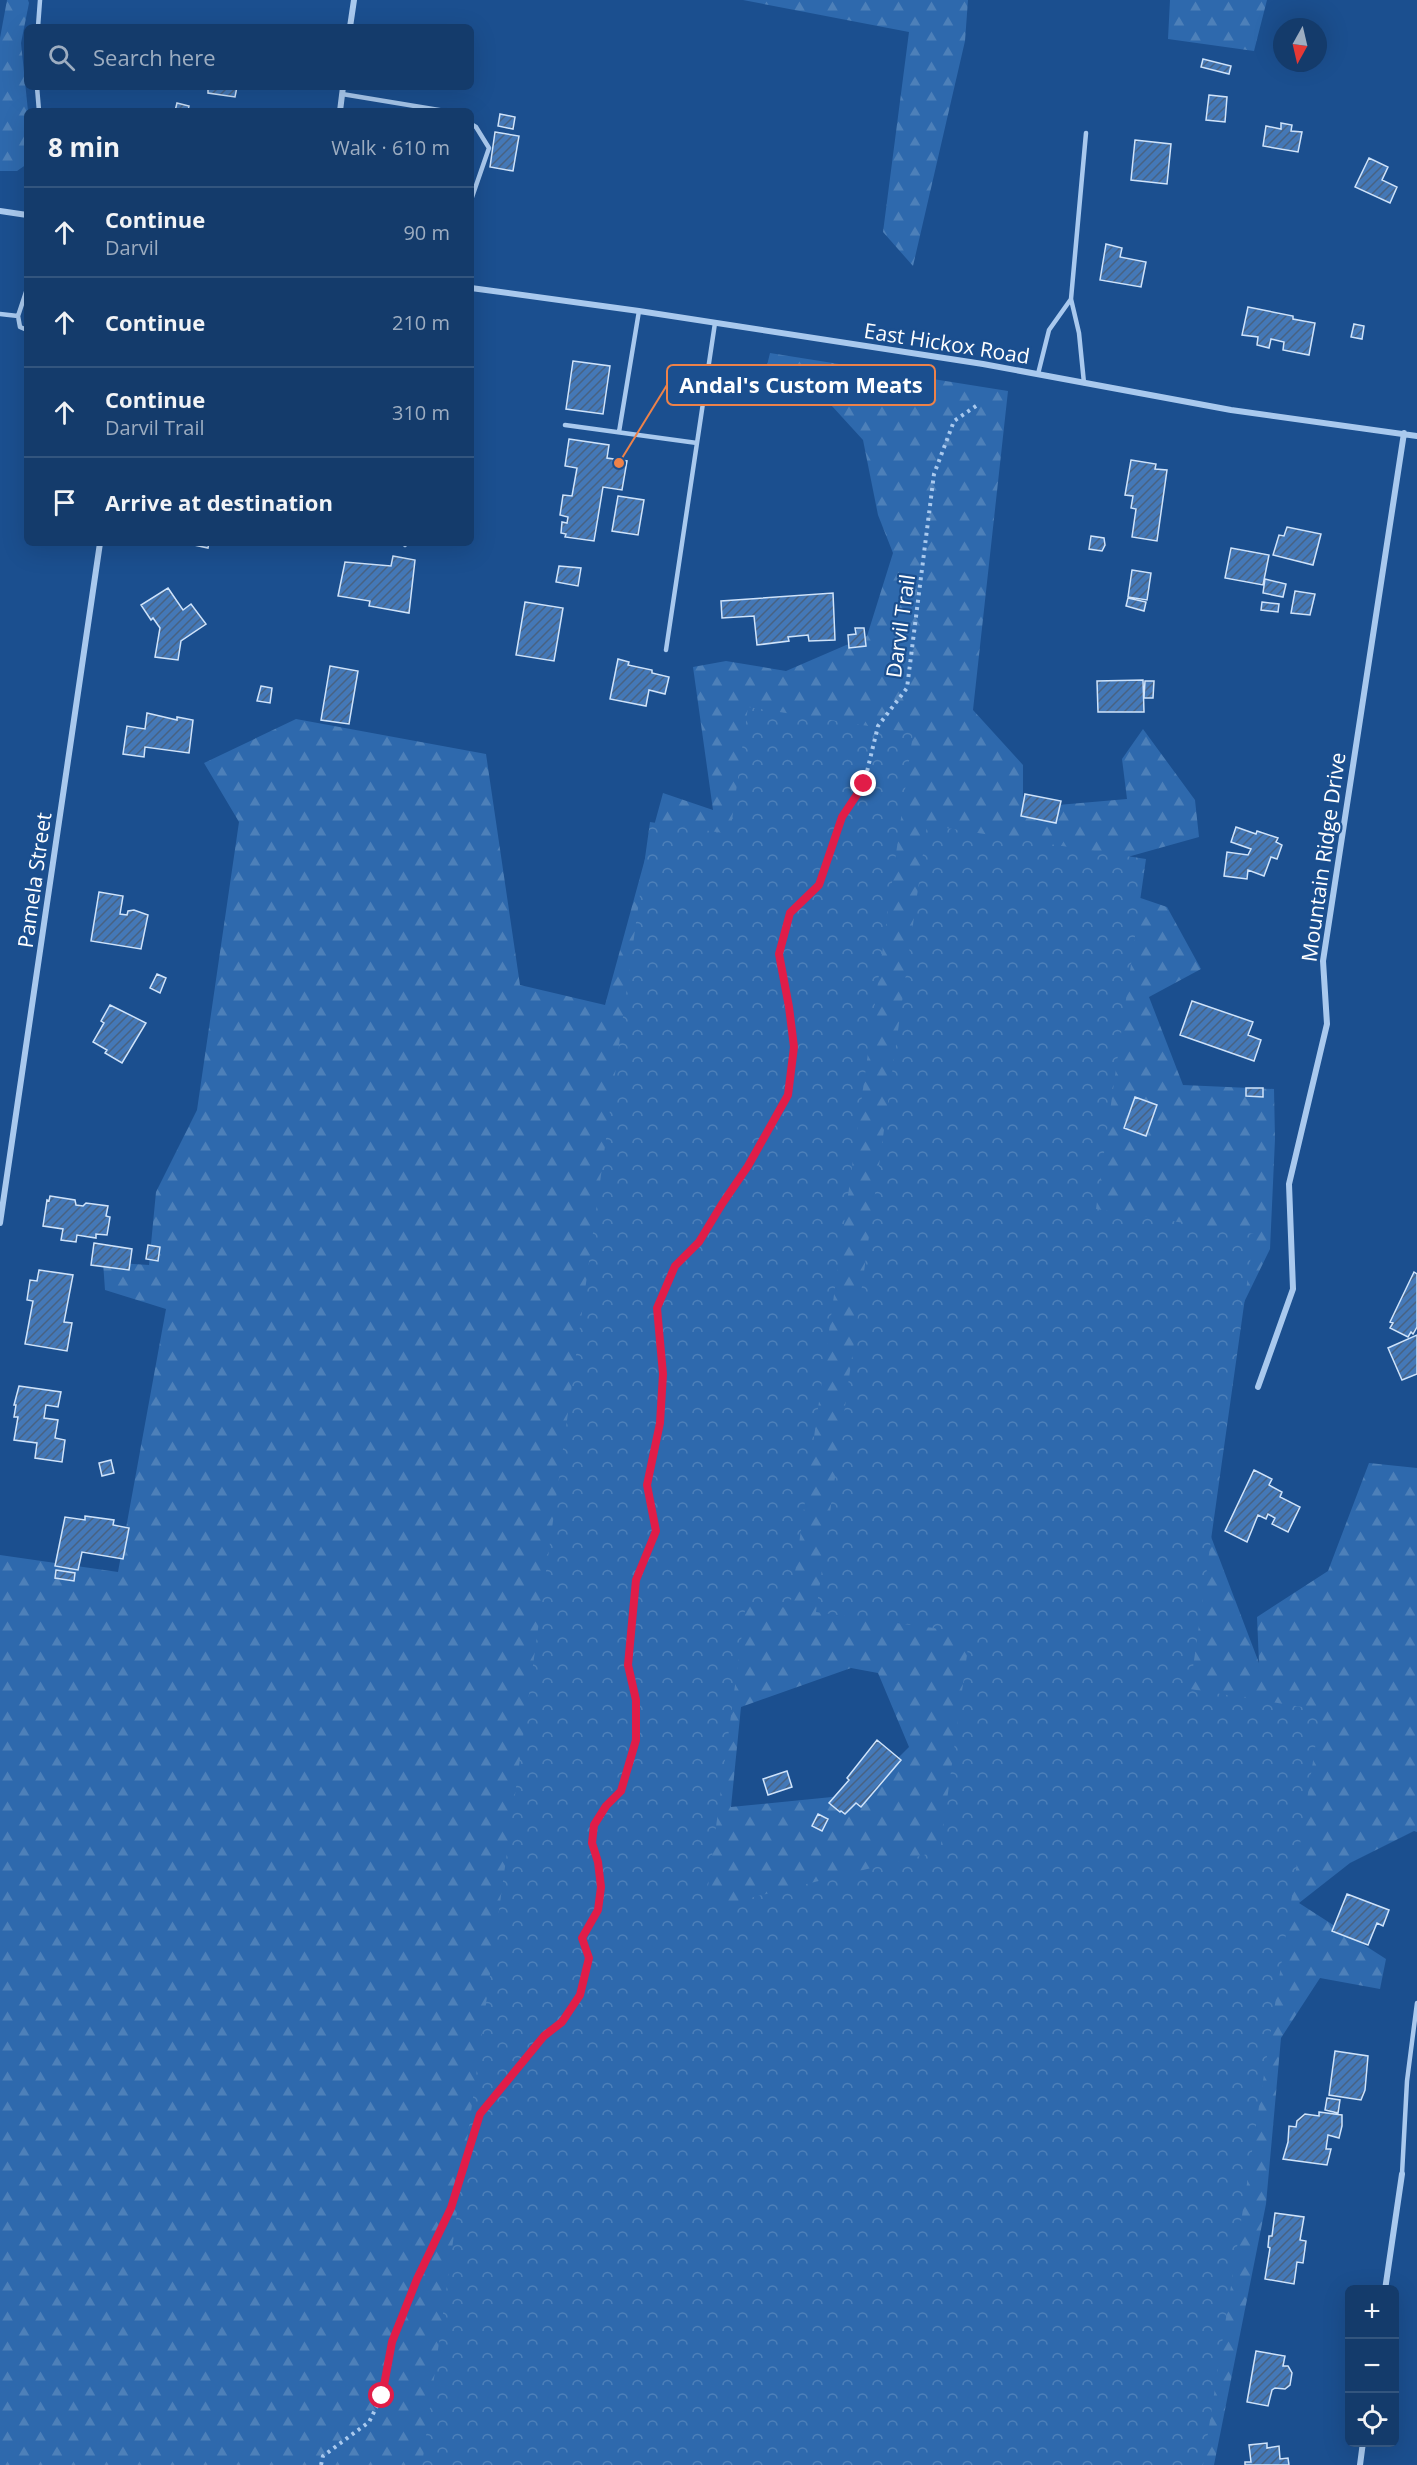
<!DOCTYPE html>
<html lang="en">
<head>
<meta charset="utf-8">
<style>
	:root { --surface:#143b6b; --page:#1d4271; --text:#f1f3f6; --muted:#9dadc1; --line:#33557e }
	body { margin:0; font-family:"Open Sans",sans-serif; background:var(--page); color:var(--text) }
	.controls { position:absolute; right:18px; bottom:18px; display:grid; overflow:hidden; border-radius:9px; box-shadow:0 6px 24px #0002 }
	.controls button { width:54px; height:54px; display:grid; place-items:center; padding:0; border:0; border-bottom:2px solid var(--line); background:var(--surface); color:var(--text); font:30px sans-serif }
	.compass { position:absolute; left:1273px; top:18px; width:54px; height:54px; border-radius:50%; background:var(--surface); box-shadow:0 6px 24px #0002; rotate:188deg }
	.stop { position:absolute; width:18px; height:18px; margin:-14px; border:4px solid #e11d48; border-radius:50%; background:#fff }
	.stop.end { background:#e11d48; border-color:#fff; box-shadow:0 2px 6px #0008 }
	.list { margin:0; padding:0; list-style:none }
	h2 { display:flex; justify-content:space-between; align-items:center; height:78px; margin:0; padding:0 24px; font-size:26px }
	h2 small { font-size:20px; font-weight:400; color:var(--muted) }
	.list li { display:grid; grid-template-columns:39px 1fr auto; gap:18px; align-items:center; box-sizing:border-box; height:90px; padding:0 24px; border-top:2px solid var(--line) }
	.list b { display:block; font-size:22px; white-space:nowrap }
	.list p { margin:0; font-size:20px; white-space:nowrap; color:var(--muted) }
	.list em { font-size:20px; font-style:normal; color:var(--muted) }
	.icon { flex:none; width:33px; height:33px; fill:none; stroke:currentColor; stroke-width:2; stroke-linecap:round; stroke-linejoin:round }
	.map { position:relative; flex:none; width:1417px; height:2465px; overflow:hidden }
	.search { position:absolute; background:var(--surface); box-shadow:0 6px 24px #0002; left:24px; top:24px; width:450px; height:66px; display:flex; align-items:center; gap:15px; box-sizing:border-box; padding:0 21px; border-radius:9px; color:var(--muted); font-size:22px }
	.panel { position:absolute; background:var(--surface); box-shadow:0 6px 24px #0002; left:24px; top:108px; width:450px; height:438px; border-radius:9px }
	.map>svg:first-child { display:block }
	.forest { fill:url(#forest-firs); fill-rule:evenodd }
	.park { fill:url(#park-crowns) }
	.building { fill:url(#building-hatch); stroke:#cfe3fa; stroke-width:1.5 }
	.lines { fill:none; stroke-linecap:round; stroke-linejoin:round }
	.path { stroke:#a9c9ee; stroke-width:4; stroke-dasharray:3 4.5; stroke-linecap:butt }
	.service { stroke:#a9c9ee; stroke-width:4.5 }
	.minor { stroke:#a9c9ee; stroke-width:6 }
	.route { stroke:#e11d48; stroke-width:8 }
	.labels { text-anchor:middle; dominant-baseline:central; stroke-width:4.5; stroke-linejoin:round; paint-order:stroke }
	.street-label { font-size:21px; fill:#fff; stroke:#1b4f8f }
	.leader { fill:none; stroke:#ee8249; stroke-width:2 }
	.callout-dot { fill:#ee8249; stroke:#1b4f8f; stroke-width:2 }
	.callout { fill:#1b4f8f; stroke:#ee8249; stroke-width:2 }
	.callout-label { font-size:22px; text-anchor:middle; font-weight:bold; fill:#fff }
</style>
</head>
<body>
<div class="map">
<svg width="1417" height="2465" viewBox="0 0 1417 2465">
	<defs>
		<pattern id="forest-firs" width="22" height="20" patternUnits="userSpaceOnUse" patternTransform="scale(1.5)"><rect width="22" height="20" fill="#2e69ad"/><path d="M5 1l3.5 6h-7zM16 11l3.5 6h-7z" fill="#4d80b9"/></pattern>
		<pattern id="park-crowns" width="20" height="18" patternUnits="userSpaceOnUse" patternTransform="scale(1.5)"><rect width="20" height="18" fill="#2e69ad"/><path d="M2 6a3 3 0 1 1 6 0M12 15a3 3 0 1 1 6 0" fill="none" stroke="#4d80b9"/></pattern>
		<pattern id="building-hatch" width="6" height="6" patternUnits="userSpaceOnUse" patternTransform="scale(1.5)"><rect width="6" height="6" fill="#4478b7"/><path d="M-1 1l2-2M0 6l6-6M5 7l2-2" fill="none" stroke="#486282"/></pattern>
	</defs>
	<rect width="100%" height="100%" fill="#1b4f8f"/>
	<path class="forest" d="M7,0H28L29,3L21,43L28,111L27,164L17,171H0V38Z
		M743,0H968L965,41L913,266L883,232L909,32Z
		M1170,0H1267L1254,51L1168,39Z
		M770,353L1008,391L973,710L1023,765V808L1127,799L1122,759L1143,729L1195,800L1199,837L1106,863L1117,890L1167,907L1201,969L1149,997L1183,1085L1274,1089L1275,1139L1270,1249L1231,1329L1210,1534L1259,1663L1257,1617L1328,1571L1369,1463L1417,1468V1832L1414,1831L1350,1863L1299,1903L1386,1959L1380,1989L1320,1978L1281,2038L1266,2204L1214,2465H0V1555L118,1572L166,1309L105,1290L103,1262L149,1265L156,1192L197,1110L239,822L204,763L296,719L486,754L520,985L605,1005L663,793L713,810L693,667L726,661L786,671L867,636L893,553L878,515L863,440L821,394L761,390ZM851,1668L878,1673L909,1747L862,1794L731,1807L741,1707Z"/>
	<path class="park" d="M748,707L913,733L790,1608L746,1603L705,1909L940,1851L970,1633L816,1612L927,825L1146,859L1096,1209L1254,1234L1190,1689L1321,1710L1203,2465H422L650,822L730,834Z"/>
	<path class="building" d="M1203,59L1231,66L1229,74L1201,67Z
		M208,87H237L235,97L208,93Z
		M1209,95L1227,97L1225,122L1206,120Z
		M177,103L189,106L188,111H175Z
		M500,114L515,117L513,129L498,126Z
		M1281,123L1292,125L1291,131L1302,132L1298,152L1263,146L1266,126L1281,129Z
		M495,132L519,136L513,171L490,167Z
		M1135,140L1171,144L1167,184L1131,180Z
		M1369,158L1388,167L1382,180L1397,187L1390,203L1355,187Z
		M1106,244L1122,248L1120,257L1146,262L1141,287L1100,280Z
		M1248,307L1293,316V319L1315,323L1309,355L1283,350L1284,342L1271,339L1269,348L1257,345L1258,337L1242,335Z
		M1354,324L1364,326L1362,339L1351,337Z
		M573,361L610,366L603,414L566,409Z
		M569,439L609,445L607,458L627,461L622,490L603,487L594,541L565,537L566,534L561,533L562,522L567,523L568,517L560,515L563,495L572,496L577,468L565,466Z
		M1131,460L1156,464L1155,469L1167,470L1157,541L1132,537L1136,509L1131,508L1133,496L1125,495Z
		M618,496L644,500L638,535L612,531Z
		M1287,527L1321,534L1313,565L1273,555L1279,535L1284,536Z
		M1091,536L1104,538L1105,545L1102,551L1089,549Z
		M185,543H209L208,548Z
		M1231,548L1269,555L1263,585L1225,578Z
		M393,556L415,560L409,613L369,606L370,601L338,596L345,562L391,566Z
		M559,566L581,568L578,586L556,582Z
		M1132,570L1151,573L1147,600L1128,597Z
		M1265,579L1286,584L1283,597L1263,593Z
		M168,588L183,610L191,604L206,624L181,641L178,660L155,657L160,628L153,618L151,620L141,605Z
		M1295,591L1315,594L1310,615L1291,613Z
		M833,593L835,640L809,641L808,635L788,637L789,641L757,645L754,616L722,618L721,601Z
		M1128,598L1146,602L1144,611L1126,606Z
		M525,602L563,608L554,661L516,655Z
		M1262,602L1279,604L1278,612L1261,610Z
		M855,628H864L866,646L849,648L848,635L856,634Z
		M618,659L629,662L628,665L652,670V673L669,677L665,694L649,690L646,706L610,699Z
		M330,666L358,671L349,724L321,720Z
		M1143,680L1144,712H1098L1097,681Z
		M1145,681H1154L1153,698H1144Z
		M261,686L272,688L270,703L257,701Z
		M147,713L177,720V717L193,720L189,753L145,747L144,757L123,754L127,726L145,729Z
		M1025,794L1061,801L1056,823L1021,816Z
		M1236,827L1256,834L1257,831L1278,838L1276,842L1282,845L1277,859L1271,857L1264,876L1248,870L1247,879L1224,876L1227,852L1248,855L1251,849L1231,842Z
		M99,892L123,896L120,914L127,915L128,911L134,910L148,915L141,949L91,941Z
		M157,974L166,978L160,993L150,988Z
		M1192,1001L1253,1022L1248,1035L1261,1040L1254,1061L1180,1035Z
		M110,1005L146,1023L122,1063L105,1053L107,1050L93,1042L104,1023L101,1021Z
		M1246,1088H1263V1097L1246,1096Z
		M1135,1097L1157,1105L1146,1136L1124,1128Z
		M50,1196L75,1200L76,1205L83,1206L86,1203L108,1206L106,1216L110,1217L107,1235L96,1234V1238L77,1235L76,1242L61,1240L63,1229L43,1226L47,1200L49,1201Z
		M94,1243L132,1249L129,1270L91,1265Z
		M148,1245L160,1247L158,1261L146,1259Z
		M39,1270L73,1275L64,1322L72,1323L67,1351L25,1344L33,1301L27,1300L30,1280L37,1281Z
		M1414,1272L1417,1274V1327L1413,1334L1411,1332L1408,1337L1390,1328L1393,1323L1390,1322Z
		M1417,1335V1374L1402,1380L1388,1348Z
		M19,1386L61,1392L58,1407L46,1405L44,1418L58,1420L55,1438L65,1440L62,1462L35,1458L37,1443L14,1440L18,1417H14L16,1405H14Z
		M111,1460L114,1473L102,1476L99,1463Z
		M1254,1470L1272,1479L1269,1485L1282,1492L1280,1497L1300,1507L1288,1532L1272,1524L1275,1518L1268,1514L1266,1519L1258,1515L1247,1542L1225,1531Z
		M85,1516L114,1520L113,1525L129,1528L123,1559L82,1552L78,1570L55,1566L65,1517L85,1520Z
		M56,1570L75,1573L74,1581L55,1578Z
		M877,1740L901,1760L861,1807L856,1803L845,1814L841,1811L840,1812L829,1803L849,1780L847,1778Z
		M787,1771L792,1787L768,1795L763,1779Z
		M818,1814L828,1819L822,1831L812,1826Z
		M1347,1894L1389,1910L1383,1926L1377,1923L1368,1945L1332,1931Z
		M1335,2051L1368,2056L1365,2090L1361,2100L1329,2095Z
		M1327,2098L1340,2100L1338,2113L1325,2110Z
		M1319,2112L1342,2115V2126L1339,2138L1328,2135L1326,2149H1331L1327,2165L1283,2159L1288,2142L1289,2126L1296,2127L1297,2121L1305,2114L1319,2116Z
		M1275,2213L1304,2217L1300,2240L1306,2241L1303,2263L1297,2262L1294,2284L1265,2279L1270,2248L1268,2247L1269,2236H1272Z
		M1256,2351L1285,2356L1283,2366H1288L1292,2373L1290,2385L1285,2389L1275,2388L1272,2390L1268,2406L1247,2402Z
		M1267,2443V2448L1279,2446L1280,2459L1288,2458L1289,2465H1245V2462H1251L1249,2445Z"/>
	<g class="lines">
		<path class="path" d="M321,2465L323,2456L369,2422L382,2396L392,2342L417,2279L451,2208L480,2114L544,2036L562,2022L580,1995L589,1958L582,1938L598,1910L601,1887L598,1862L593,1843L594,1825L606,1806L621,1791L636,1740V1700L628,1665L636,1580L656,1531L647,1485L660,1423L663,1374L657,1308L675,1266L699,1242L722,1204L748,1166L788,1095L794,1047L779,954L790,913L819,885L842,817L864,784L878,726L907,688L934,474L954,421L979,404"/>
		<path class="service" d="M38,27L40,0
			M37,87L39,111
			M342,94L445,111
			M471,124L476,127L489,148L471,200
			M27,289L18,316L20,327L27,330
			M0,314L18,316
			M1038,374L1049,330L1071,299
			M1084,383L1079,333L1071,299L1086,133
			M565,425L697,443
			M619,432L639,311
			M403,543L405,545
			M666,650L715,323
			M1402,2174L1407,2081L1417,2003"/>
		<path class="minor" d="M350,27L354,0
			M340,111L343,87
			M0,211L27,215
			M471,288L639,311L983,364L1231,410L1417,436
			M0,1223L100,543
			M1258,1387L1293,1289L1289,1184L1327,1024L1323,961L1404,433
			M1385,2290L1402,2174
			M1360,2465L1363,2442"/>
	</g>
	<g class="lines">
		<path class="route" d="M382,2396L392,2342L417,2279L451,2208L480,2114L544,2036L562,2022L580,1995L589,1958L582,1938L598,1910L601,1887L598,1862L592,1843L594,1825L606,1806L621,1791L636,1740V1700L628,1665L636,1580L656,1531L647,1485L660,1423L663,1374L657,1308L675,1266L699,1242L722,1204L748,1166L788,1095L794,1047L789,1007L779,954L790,913L819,885L842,817L864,784"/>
	</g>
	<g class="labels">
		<g class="street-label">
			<text transform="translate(947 343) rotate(9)">East Hickox Road</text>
			<text transform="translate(900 626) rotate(-82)">Darvil Trail</text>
			<text transform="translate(1323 857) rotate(-82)">Mountain Ridge Drive</text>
			<text transform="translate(34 880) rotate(-82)">Pamela Street</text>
		</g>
	</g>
	<path class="leader" d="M619 463L667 385"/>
	<circle class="callout-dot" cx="619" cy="463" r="6"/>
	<rect class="callout" x="667" y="365" width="268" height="40" rx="6"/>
	<g class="callout-label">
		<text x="801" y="393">Andal's Custom Meats</text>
	</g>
</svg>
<div class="controls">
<button>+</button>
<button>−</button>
<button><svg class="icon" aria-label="locate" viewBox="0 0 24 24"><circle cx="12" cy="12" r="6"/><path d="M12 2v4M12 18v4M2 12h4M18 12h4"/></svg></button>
</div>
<svg class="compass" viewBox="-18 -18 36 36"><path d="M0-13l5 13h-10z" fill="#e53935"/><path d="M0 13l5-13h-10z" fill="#9dadc1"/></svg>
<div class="stop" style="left:382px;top:2396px"></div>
<div class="stop end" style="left:864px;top:784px"></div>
<div class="search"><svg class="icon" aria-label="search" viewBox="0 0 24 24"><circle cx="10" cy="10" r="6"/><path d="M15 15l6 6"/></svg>Search here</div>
<section class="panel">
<h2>8 min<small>Walk · 610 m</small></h2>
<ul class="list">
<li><svg class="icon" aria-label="ahead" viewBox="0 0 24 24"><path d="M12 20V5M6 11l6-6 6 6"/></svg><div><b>Continue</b><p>Darvil</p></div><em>90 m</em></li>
<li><svg class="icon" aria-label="ahead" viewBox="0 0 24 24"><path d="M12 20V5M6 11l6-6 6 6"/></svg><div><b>Continue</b></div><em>210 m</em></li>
<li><svg class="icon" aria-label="ahead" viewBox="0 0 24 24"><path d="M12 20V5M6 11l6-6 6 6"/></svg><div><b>Continue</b><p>Darvil Trail</p></div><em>310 m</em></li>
<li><svg class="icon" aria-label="arrive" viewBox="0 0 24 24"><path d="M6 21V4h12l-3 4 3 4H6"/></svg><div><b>Arrive at destination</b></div></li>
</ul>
</section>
</div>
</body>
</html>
